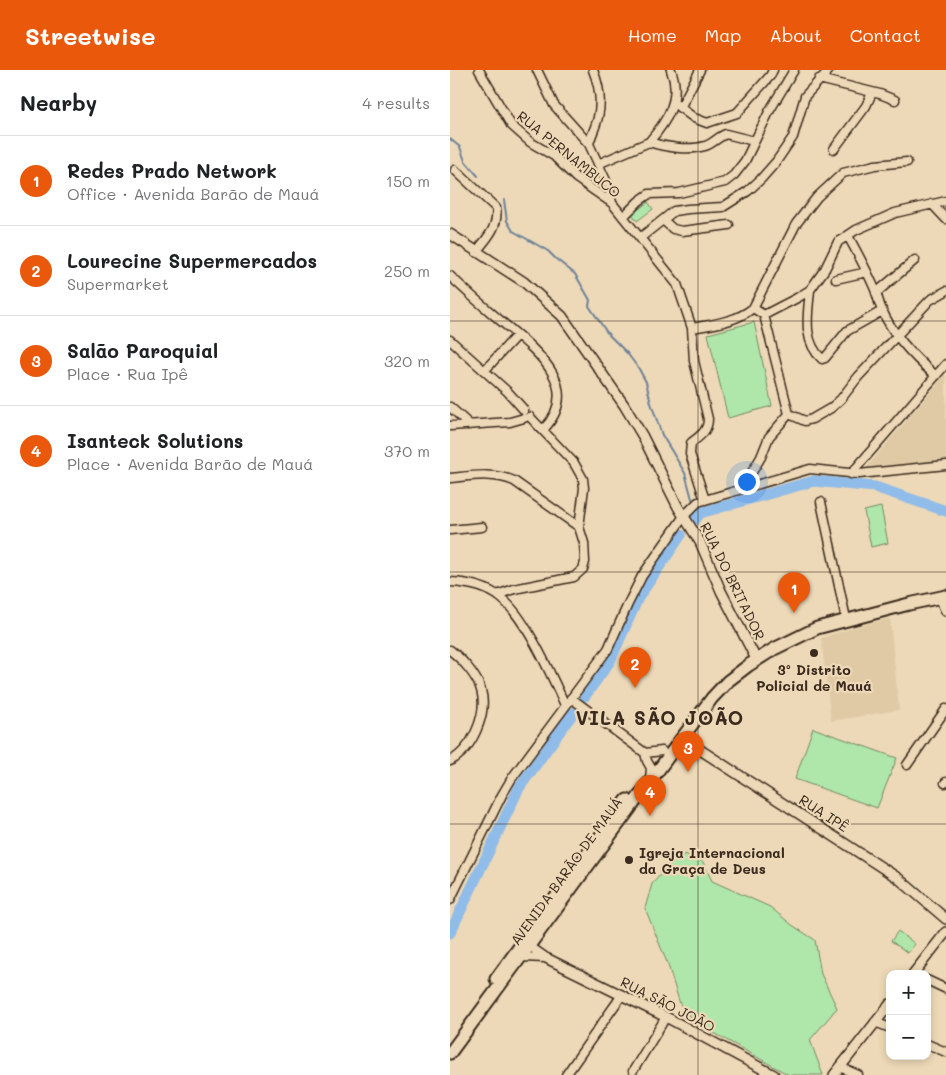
<!DOCTYPE html>
<html lang="en">
<head>
<meta charset="utf-8">
<style>
	:root { --surface:#fff; --page:#f2f2f2; --text:#202124; --muted:#757577; --line:#e0e0e0; --accent:#ea580c }
	body { margin:0; font-family:Mali,sans-serif; background:var(--page); color:var(--text) }
	.controls { position:absolute; right:15px; bottom:15px; display:grid; overflow:hidden; border-radius:10px; box-shadow:0 2px 8px #0003 }
	.controls button { width:45px; height:45px; display:grid; place-items:center; padding:0; border:0; border-bottom:1px solid var(--line); background:var(--surface); color:var(--text); font:25px sans-serif }
	.you { position:absolute; left:296px; top:411px; width:18px; height:18px; margin:-12px; border:4px solid #fff; border-radius:50%; background:#1a73e8; box-shadow:0 0 0 8px #1a73e833 }
	.badge { display:grid; place-items:center; width:32px; height:32px; border-radius:50%; background:var(--accent); color:#fff; font-size:16px; font-weight:700 }
	.pin { position:absolute; translate:-50% -41px; filter:drop-shadow(0 1px 2px #0008) }
	.pin::after { content:''; position:absolute; top:26px; width:18px; height:15px; background:inherit; clip-path:polygon(0 0,100% 0,50% 100%) }
	.list { margin:0; padding:0; list-style:none }
	h2 { display:flex; justify-content:space-between; align-items:center; height:65px; margin:0; padding:0 20px; font-size:21px }
	h2 small { font-size:16px; font-weight:400; color:var(--muted) }
	.list li { display:grid; grid-template-columns:32px 1fr auto; gap:15px; align-items:center; box-sizing:border-box; height:90px; padding:0 20px; border-top:1px solid var(--line) }
	.list b { display:block; font-size:19px; white-space:nowrap }
	.list p { margin:0; font-size:16px; white-space:nowrap; color:var(--muted) }
	.list em { font-size:16px; font-style:normal; color:var(--muted) }
	.map { position:relative; flex:none; width:496px; height:1005px; overflow:hidden }
	header { display:flex; align-items:center; gap:30px; box-sizing:border-box; height:70px; padding:0 25px; background:var(--accent); color:#fff }
	header strong { font-size:24px }
	nav { display:flex; gap:28px; margin-inline-start:auto; font-size:18px }
	main { display:flex }
	aside { flex:1; background:var(--surface) }
	.map>svg:first-child { display:block }
	.built { fill:#e0caa6 }
	.green { fill:#afe6aa; stroke:#758864 }
	.lines { fill:none; stroke-linecap:round; stroke-linejoin:round }
	.stream { stroke:#6e8298; stroke-width:2 }
	.river { stroke:#90bce9; stroke-width:11 }
	.minor-casing { stroke:#3b2a1e; stroke-width:11 }
	.tertiary-casing { stroke:#3b2a1e; stroke-width:12 }
	.primary-casing { stroke:#3b2a1e; stroke-width:15 }
	.minor { stroke:#edd9b7; stroke-width:8 }
	.tertiary { stroke:#edd9b7; stroke-width:9 }
	.primary { stroke:#edd9b7; stroke-width:11 }
	.grid { fill:none; stroke:#3b2a1e; stroke-width:1; stroke-opacity:0.55 }
	.poi-dot { fill:#3b2a1e; stroke:#edd9b7; stroke-width:2 }
	.labels { text-anchor:middle; dominant-baseline:central; stroke-width:4.5; stroke-linejoin:round; paint-order:stroke }
	.street-label { font-size:14px; fill:#3b2a1e; stroke:#edd9b7 }
	.poi-label { font-size:14px; font-weight:bold; fill:#3b2a1e; stroke:#edd9b7 }
	.district-label { font-size:19px; font-weight:bold; letter-spacing:1px; fill:#3b2a1e; stroke:#edd9b7 }
</style>
</head>
<body>
<header>
<strong>Streetwise</strong>
<nav><a>Home</a><a>Map</a><a>About</a><a>Contact</a></nav>
</header>
<main>
<aside>
<h2>Nearby<small>4 results</small></h2>
<ul class="list">
<li><span class="badge">1</span><div><b>Redes Prado Network</b><p>Office · Avenida Barão de Mauá</p></div><em>150 m</em></li>
<li><span class="badge">2</span><div><b>Lourecine Supermercados</b><p>Supermarket</p></div><em>250 m</em></li>
<li><span class="badge">3</span><div><b>Salão Paroquial</b><p>Place · Rua Ipê</p></div><em>320 m</em></li>
<li><span class="badge">4</span><div><b>Isanteck Solutions</b><p>Place · Avenida Barão de Mauá</p></div><em>370 m</em></li>
</ul>
</aside>
<div class="map">
<svg width="496" height="1005" viewBox="0 0 496 1005">
	<rect width="100%" height="100%" fill="#edd9b7"/>
	<filter id="ink" filterUnits="userSpaceOnUse"><feTurbulence type="fractalNoise" baseFrequency=".02" numOctaves="2"/><feDisplacementMap in="SourceGraphic" scale="10" xChannelSelector="R" yChannelSelector="G"/><feConvolveMatrix kernelMatrix="1 2 1 2 8 2 1 2 1" color-interpolation-filters="sRGB"/></filter>
	<g filter="url(#ink)">
		<path class="built" d="M494,306H496V390L416,398Z
			M440,548L449,640L381,651L371,568L405,557Z"/>
		<path class="green" d="M198,132L203,139L187,151L182,144Z
			M304,252L322,336L278,348L258,264Z
			M431,437L438,473L421,477L414,441Z
			M363,658L447,688L427,738L345,709Z
			M235,784L253,792L262,811L320,837L342,855L365,870L371,904L387,938L360,970L373,1005H339L246,953L230,934L218,895L195,838L202,814L221,793Z
			M448,861L465,874L458,883L441,871Z"/>
		<g class="lines">
			<path class="stream" d="M0,69L10,77L15,91L28,106
				M54,130L57,151L63,161L98,181L106,189L125,204L140,230L139,236L158,264L177,283L189,299L196,312L201,333L212,365L235,403L242,429"/>
			<path class="river" d="M245,450L250,443L364,411L425,417L496,441
				M135,626L160,591L188,528L231,465
				M0,863L69,718L123,643"/>
			<g class="minor-casing">
				<path id="minor" d="M29,0L61,55L80,72L104,86L126,108L162,133L227,214L242,258L244,291L258,349C258,361 250,366 241,373L240,384L255,430
					M87,0L104,35L139,74L159,117L162,133
					M369,9L430,24L445,30
					M224,33L244,48L257,53L287,43L320,6L323,0
					M230,38L250,0
					M199,72C214,77 239,81 255,76C262,74 268,67 276,64L304,71
					M139,74C141,65 146,57 148,47C152,31 149,15 143,0
					M384,79L416,36L422,23
					M148,94L199,72C217,51 232,29 221,0
					M5,100L46,138C49,157 37,168 26,182
					M482,134L496,149
					M173,147L189,131L199,124L229,123L275,112L284,105L295,91L320,40L344,0
					M213,150L223,159L232,161L279,155
					M398,166C408,184 418,202 426,222C428,228 429,234 432,240C443,266 465,288 486,306
					M190,168L224,141L238,139L273,137L298,121L311,109L326,92L343,67L355,26L379,0
					M0,206C17,222 34,237 52,252C84,279 134,315 94,359
					M386,209L417,202
					M360,220C358,244 352,271 372,289L375,288L397,261L432,241
					M426,223L465,190
					M303,238L314,245L339,344
					M314,245L347,228L360,220L375,199L388,172L406,160L445,143L496,131
					M242,258C263,254 286,252 303,238L346,154L367,127L393,103L425,95L457,92
					M0,270L58,322L74,340
					M35,300L67,265
					M0,337L20,355
					M339,344L355,351L362,349L381,338L391,329L408,307L480,230L496,221
					M0,356L60,352L74,348
					M401,404L496,294
					M0,408C21,406 44,402 64,411L129,457
					M292,419L311,387L319,367L339,344
					M371,432L395,544
					M0,460L32,457
					M0,512C46,514 61,532 83,570C95,591 105,613 115,635
					M47,525L64,519L124,507L133,499L135,492L134,473L129,457L134,418L133,409L124,393L80,347
					M0,580C12,589 27,606 31,620C38,644 22,680 0,691
					M121,628L195,683L197,691L201,698L200,710
					M195,683L212,681
					M457,695L496,639
					M495,713L496,712
					M0,830L52,725L62,708L158,579L178,534L192,506L234,446L248,432L255,430L360,399L409,404L496,395
					M75,873L98,889
					M72,887L95,888
					M477,910L496,919
					M425,952L440,958
					M477,974L496,982
					M390,997L408,1005
					M183,1001L216,947
					M116,1005L172,925"/>
			</g>
			<g class="tertiary-casing">
				<path id="tertiary" d="M0,164L74,212L112,246L174,335L192,365L228,437L250,472L271,521L306,589
					M490,528L496,541
					M232,668L448,808L496,849
					M98,889L216,947L324,1005
					M463,904L496,862
					M384,1005L440,934"/>
			</g>
			<g class="primary-casing">
				<path id="primary" d="M46,909L177,730
					M0,983L232,668L262,628L278,611L299,595L324,579L367,558L459,534L496,526"/>
			</g>
			<use href="#minor" class="minor"/>
			<use href="#tertiary" class="tertiary"/>
			<use href="#primary" class="primary"/>
		</g>
	</g>
	<path class="grid" d="M248,0V1005M0,251H496M0,502H496M0,754H496"/>
	<g class="poi-dot">
		<circle cx="364" cy="583" r="5"/>
		<circle cx="179" cy="790" r="5"/>
	</g>
	<g class="labels">
		<g class="street-label">
			<text transform="translate(119 84) rotate(39)">RUA PERNAMBUCO</text>
			<text transform="translate(283 511) rotate(64)">RUA DO BRITADOR</text>
			<text transform="translate(374 743) rotate(33)">RUA IPÊ</text>
			<text transform="translate(116 801) rotate(-54)">AVENIDA BARÃO DE MAUÁ</text>
			<text transform="translate(218 934) rotate(27)">RUA SÃO JOÃO</text>
		</g>
		<g class="poi-label">
			<text x="364" y="599">3º Distrito<tspan x="364" dy="16">Policial de Mauá</tspan></text>
			<text x="189" y="782" text-anchor="start">Igreja Internacional<tspan x="189" dy="16">da Graça de Deus</tspan></text>
		</g>
		<g class="district-label">
			<text x="210" y="647">VILA SÃO JOÃO</text>
		</g>
	</g>
</svg>
<div class="controls">
<button>+</button>
<button>−</button>
</div>
<div class="you"></div>
<div class="pin badge" style="left:344px;top:543px">1</div>
<div class="pin badge" style="left:185px;top:618px">2</div>
<div class="pin badge" style="left:238px;top:702px">3</div>
<div class="pin badge" style="left:200px;top:746px">4</div>
</div>
</main>
</body>
</html>
